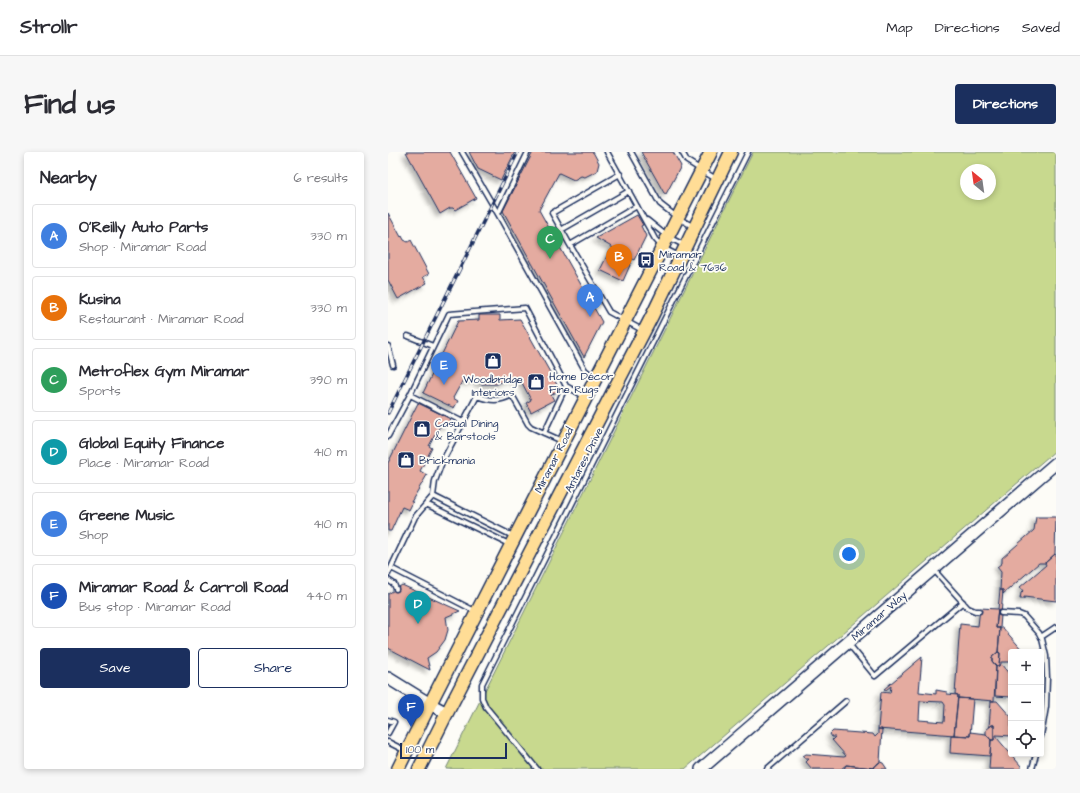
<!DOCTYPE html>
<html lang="en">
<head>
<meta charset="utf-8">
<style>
	:root { --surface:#fff; --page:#f7f7f7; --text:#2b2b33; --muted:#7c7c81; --line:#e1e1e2; --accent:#1b2f5e }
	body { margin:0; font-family:"Architects Daughter",sans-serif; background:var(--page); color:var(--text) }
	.controls { position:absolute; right:12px; bottom:12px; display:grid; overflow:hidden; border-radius:4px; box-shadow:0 2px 6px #0003 }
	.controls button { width:36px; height:36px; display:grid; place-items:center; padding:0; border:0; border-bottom:1px solid var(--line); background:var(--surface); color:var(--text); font:20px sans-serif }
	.compass { position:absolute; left:572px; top:12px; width:36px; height:36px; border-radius:50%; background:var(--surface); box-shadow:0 2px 6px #0003; rotate:331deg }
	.scale { position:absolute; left:12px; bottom:10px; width:107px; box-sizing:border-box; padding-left:4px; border:2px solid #1b2f5e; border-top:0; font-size:11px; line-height:14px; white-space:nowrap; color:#1b2f5e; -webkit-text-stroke:3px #fdfcf7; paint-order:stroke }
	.you { position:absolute; left:461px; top:402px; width:14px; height:14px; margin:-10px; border:3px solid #fff; border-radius:50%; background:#1a73e8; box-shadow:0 0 0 6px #1a73e833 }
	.badge { display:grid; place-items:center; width:26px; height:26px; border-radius:50%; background:var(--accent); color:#fff; font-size:13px; font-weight:700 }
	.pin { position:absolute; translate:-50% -33px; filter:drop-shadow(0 1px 2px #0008) }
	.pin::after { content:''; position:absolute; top:21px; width:14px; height:12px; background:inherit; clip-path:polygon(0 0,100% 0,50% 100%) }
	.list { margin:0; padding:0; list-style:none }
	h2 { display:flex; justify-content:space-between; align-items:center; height:52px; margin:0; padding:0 16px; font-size:17px }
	h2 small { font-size:13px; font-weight:400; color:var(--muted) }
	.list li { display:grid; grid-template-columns:26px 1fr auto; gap:12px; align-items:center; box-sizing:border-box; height:64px; margin:0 8px 8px; padding:0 8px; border:1px solid var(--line); border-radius:4px }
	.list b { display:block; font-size:15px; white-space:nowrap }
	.list p { margin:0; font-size:13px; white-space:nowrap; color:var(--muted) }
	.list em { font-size:13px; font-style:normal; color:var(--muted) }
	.actions { display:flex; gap:8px; padding:12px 16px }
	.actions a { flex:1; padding:9px 0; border:1px solid var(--accent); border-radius:4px; text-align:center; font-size:14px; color:var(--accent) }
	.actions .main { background:var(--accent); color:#fff }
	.icon { flex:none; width:22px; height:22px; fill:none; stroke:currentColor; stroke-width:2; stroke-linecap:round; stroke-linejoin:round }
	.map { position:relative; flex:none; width:668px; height:617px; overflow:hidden; border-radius:4px }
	header { display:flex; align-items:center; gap:24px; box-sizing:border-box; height:56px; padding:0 20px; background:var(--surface); border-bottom:1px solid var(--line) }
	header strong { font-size:19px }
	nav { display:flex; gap:22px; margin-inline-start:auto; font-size:14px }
	.intro { display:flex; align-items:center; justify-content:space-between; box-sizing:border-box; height:96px; padding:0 24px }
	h1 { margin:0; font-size:28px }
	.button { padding:10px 18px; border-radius:4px; background:var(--accent); color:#fff; font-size:14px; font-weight:700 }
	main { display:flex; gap:24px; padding:0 24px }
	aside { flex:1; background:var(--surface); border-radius:4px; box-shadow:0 2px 6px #0003 }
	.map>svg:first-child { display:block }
	.green { fill:#c8d98e; stroke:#728476; fill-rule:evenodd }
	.building { fill:#e4aba0; stroke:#1b2f5e; fill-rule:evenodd; filter:url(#shadow) }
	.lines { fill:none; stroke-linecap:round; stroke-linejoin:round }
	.lane-casing { stroke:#1b2f5e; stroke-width:7 }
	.secondary-casing { stroke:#1b2f5e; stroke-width:14 }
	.primary-casing { stroke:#1b2f5e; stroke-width:15 }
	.lane { stroke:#fdfcf7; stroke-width:4 }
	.secondary { stroke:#fdfcf7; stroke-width:11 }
	.primary { stroke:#ffdd96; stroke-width:12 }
	.rail-casing { stroke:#1b2f5e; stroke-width:3.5 }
	.rail { stroke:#fdfcf7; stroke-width:2; stroke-dasharray:6; stroke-linecap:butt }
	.labels { text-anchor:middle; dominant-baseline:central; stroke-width:3.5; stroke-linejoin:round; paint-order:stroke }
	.poi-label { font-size:11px; fill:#1b2f5e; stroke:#fdfcf7; text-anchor:start }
	.street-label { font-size:11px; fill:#1b2f5e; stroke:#fdfcf7 }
</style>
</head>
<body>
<header>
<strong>Strollr</strong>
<nav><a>Map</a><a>Directions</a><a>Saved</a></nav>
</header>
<div class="intro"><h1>Find us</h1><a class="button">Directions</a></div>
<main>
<aside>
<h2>Nearby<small>6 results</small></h2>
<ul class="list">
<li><span class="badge" style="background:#3f7fe0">A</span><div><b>O'Reilly Auto Parts</b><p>Shop · Miramar Road</p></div><em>330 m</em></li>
<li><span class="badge" style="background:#e8710a">B</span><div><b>Kusina</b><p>Restaurant · Miramar Road</p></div><em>330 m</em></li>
<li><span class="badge" style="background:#2e9e5b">C</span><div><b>Metroflex Gym Miramar</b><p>Sports</p></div><em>390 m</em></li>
<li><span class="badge" style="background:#0f9aa8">D</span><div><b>Global Equity Finance</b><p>Place · Miramar Road</p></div><em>410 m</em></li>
<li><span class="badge" style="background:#3f7fe0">E</span><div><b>Greene Music</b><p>Shop</p></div><em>410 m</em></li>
<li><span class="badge" style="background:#1a4fb4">F</span><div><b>Miramar Road &amp; Carroll Road</b><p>Bus stop · Miramar Road</p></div><em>440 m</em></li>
</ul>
<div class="actions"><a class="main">Save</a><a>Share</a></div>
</aside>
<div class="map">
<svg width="668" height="617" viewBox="0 0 668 617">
	<defs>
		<filter id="shadow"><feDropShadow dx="-3.5" dy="3.5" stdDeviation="2" flood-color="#0004"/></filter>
	</defs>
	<rect width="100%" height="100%" fill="#fdfcf7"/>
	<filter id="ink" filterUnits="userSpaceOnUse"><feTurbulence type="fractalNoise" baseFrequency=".025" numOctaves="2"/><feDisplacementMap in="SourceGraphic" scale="8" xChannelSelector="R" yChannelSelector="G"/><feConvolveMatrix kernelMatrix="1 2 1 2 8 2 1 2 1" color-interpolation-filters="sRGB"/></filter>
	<g filter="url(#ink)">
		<path class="green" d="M365,0H668V298L297,617H58ZM578,18H602V42H578Z"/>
		<path class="building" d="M18,0H62L88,46L67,58L65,56H62L52,62Z
			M81,0H127L113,28L90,17Z
			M145,0H205L211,11L209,19L197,25L193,24L186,28L171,21L151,58L214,170L196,205L115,59Z
			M253,0H285L293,14L278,42L276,41Z
			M0,61L13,85L14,84L16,88L20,90L23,88L41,122L35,125L39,131L10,147L0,128Z
			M249,63L255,73L253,74L258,84L246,108L208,86Z
			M221,100L243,111L235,129L212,118Z
			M91,163H112V168L132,167L172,238L163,243L166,248L143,260L138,251L143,248L132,227L126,230L122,226L109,232H94L84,227L82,231L75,228L65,246L70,249L66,256L35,241L70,169L91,168Z
			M30,251L63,267L58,274L53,272L41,294L44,296L32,319L39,323L23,350H25L21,358L14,355L3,379H0V311Z
			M648,365H668L667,402L657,411H651L615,442V438H612L613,420L609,415L614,411V406L646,378Z
			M667,402L668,403V449L636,445V447H632L633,441L635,439L632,435L658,413L657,411Z
			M14,433L72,459L58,465L60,478L57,488L48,500L39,506L42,518L0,496V442Z
			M612,438H615L612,476H608Z
			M592,456L610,457L608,476H612L610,500L604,505V509L608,514L606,549L570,546V543L567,542L572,472L590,474Z
			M612,476H615L636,500H623V510H613V512L623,524V545L607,544L608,514H611L612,501L610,500Z
			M610,500L612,501L611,514H608L604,509V505Z
			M534,505L531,540L548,542V538L559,540V542L570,543L566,583L490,577L493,540L502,541L503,534L498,538L496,537ZM532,549L555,550L557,553L556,570L531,568Z
			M570,546L585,547L582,584L566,583Z
			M603,549H609L623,565V584L608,583V586H609L633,614V617H601L603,588H606V573H604L601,575Z
			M604,573H606V588H603L598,582V578Z
			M490,577H494L492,610L485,616L458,613L453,617H424L418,610L421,607H417L415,604L418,602L456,605L458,604L444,588L447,585H444L442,582L445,579L485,582L487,585L490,582Z
			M582,580L598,582L603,588L602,604L562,601L563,583L582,584Z
			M492,610L495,611L499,617H485L490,611Z
			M458,613L485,616V617H456Z"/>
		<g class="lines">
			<g class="lane-casing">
				<path id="lane" d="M74,0L110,62L197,218L207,226
					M219,0L267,87L275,96L291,104
					M243,0L272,52L290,66L306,75
					M294,0L299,9L328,27
					M232,22L164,61L182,93L249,54
					M110,62L140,0
					M259,68L280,85L296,93
					M173,78L241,39
					M182,93L221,160L256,179
					M20,184L45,194
					M0,194L5,213
					M178,234L196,244
					M22,243L75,270
					M0,284L22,243L61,162L137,156L178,234L156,281
					M45,344L127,385
					M38,352L121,392
					M3,416L87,459
					M546,418L580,456L587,459H591
					M0,422L27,365L45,344L47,329L54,310L89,244C103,249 110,250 124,243L140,272L143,275L174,289
					M0,428L6,432L8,437
					M613,461L631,462L636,464L651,481L654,487L658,504L659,526L658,555L653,584
					M653,485L668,475
					M460,491L487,524L575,450
					M0,568L6,570L0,581
					M0,590L18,599
					M149,617L98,555L94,546V532L360,0
					M379,617L458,549
					M644,617L648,602"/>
			</g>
			<g class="secondary-casing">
				<path id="secondary" d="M0,526L42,552L59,561
					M313,617L668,311"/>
			</g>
			<g class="primary-casing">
				<path id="primary" d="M10,617L42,552L323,0
					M31,617L59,561L264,164L343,0"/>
			</g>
			<use href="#lane" class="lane"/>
			<use href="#secondary" class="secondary"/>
			<use href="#primary" class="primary"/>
			<g class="rail-casing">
				<path id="rail" d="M0,261L130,0"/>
			</g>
			<use href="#rail" class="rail"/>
		</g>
	</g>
	<defs>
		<g id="bus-square" transform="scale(0.9)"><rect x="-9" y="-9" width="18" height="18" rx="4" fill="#1b2f5e" stroke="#fdfcf7"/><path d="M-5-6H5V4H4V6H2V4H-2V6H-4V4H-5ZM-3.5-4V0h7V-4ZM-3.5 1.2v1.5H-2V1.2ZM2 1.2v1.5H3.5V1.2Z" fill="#fff"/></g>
		<g id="shop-square" transform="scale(0.9)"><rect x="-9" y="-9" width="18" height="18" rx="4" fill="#1b2f5e" stroke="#fdfcf7"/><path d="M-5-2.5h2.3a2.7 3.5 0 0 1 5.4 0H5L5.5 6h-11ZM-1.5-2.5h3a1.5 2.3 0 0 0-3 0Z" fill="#fff"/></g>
	</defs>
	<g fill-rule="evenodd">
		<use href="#bus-square" x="258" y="108"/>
		<use href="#shop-square" x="105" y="209"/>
		<use href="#shop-square" x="148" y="230"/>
		<use href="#shop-square" x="34" y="277"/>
		<use href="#shop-square" x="18" y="308"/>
	</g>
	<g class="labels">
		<g class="poi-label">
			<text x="271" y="102">Miramar<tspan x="271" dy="13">Road &amp; 7636</tspan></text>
			<text x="161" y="224">Home Décor<tspan x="161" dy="13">Fine Rugs</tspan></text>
			<text x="105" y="227" text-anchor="middle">Woodbridge<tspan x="105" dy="13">Interiors</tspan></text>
			<text x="47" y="271">Casual Dining<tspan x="47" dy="13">&amp; Barstools</tspan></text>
			<text x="31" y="308">Brickmania</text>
		</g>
		<g class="street-label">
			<text transform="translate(166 308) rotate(-63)">Miramar Road</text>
			<text transform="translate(196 308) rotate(-63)">Antares Drive</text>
			<text transform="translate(491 464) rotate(-41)">Miramar Way</text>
		</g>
	</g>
</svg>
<div class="controls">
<button>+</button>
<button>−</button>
<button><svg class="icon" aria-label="locate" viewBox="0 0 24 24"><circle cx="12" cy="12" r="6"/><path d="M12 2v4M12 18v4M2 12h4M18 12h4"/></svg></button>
</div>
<svg class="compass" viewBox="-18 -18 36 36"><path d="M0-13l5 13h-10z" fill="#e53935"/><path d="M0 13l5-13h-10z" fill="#7c7c81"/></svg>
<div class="scale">100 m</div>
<div class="you"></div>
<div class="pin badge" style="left:202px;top:165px;background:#3f7fe0">A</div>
<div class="pin badge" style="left:231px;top:125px;background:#e8710a">B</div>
<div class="pin badge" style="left:162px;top:107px;background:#2e9e5b">C</div>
<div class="pin badge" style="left:30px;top:472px;background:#0f9aa8">D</div>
<div class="pin badge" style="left:56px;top:233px;background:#3f7fe0">E</div>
<div class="pin badge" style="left:23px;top:575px;background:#1a4fb4">F</div>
</div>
</main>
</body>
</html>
